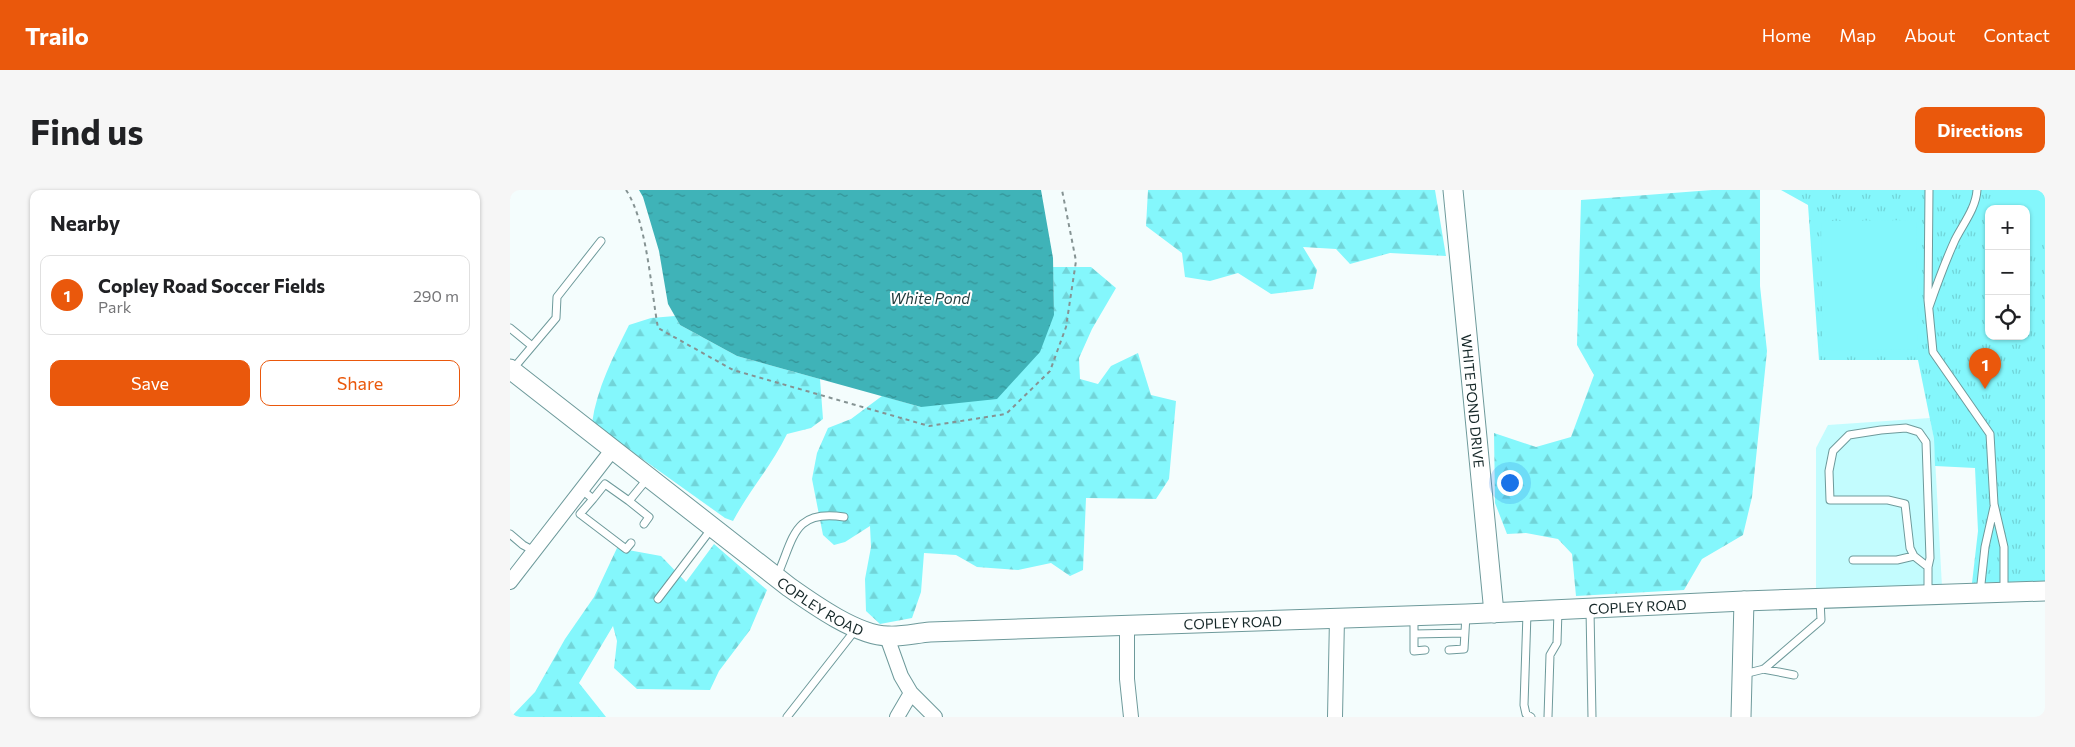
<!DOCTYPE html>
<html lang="en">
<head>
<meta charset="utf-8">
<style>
	:root { --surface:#fff; --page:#f6f6f6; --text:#202124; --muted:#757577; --line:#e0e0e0; --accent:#ea580c }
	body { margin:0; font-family:Commissioner,sans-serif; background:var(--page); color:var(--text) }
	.controls { position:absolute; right:15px; top:15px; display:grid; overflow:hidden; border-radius:10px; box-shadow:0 1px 4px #0004 }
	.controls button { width:45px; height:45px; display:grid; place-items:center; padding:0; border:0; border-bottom:1px solid var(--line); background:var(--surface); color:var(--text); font:25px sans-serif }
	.you { position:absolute; left:999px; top:292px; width:18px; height:18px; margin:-12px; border:4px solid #fff; border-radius:50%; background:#1a73e8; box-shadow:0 0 0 8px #1a73e833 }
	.badge { display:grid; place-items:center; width:32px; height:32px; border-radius:50%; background:var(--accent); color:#fff; font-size:16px; font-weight:700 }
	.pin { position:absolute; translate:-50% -41px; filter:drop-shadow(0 1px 2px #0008) }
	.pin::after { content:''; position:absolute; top:26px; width:18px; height:15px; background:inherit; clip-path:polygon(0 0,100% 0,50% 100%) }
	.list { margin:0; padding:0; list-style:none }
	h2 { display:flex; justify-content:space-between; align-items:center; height:65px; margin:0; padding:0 20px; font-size:21px }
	h2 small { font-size:16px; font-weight:400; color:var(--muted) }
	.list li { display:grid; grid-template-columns:32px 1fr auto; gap:15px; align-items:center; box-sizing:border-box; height:80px; margin:0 10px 10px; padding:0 10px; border:1px solid var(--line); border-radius:10px }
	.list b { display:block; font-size:19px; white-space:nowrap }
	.list p { margin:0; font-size:16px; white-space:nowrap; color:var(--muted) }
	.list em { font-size:16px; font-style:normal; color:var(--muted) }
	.actions { display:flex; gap:10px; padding:15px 20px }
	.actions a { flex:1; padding:11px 0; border:1px solid var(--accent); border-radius:10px; text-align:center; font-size:18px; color:var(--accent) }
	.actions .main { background:var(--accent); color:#fff }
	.icon { flex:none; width:28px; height:28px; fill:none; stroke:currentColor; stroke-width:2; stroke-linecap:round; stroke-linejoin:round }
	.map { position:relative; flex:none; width:1535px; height:527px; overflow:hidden; border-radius:10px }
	header { display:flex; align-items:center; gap:30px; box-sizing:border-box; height:70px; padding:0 25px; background:var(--accent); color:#fff }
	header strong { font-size:24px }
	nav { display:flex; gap:28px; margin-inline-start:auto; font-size:18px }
	.intro { display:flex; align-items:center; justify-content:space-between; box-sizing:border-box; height:120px; padding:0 30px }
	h1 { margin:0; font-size:35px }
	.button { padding:12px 22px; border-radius:10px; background:var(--accent); color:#fff; font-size:18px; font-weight:700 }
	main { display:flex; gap:30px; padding:0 30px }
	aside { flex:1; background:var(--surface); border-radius:10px; box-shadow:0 1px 4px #0004 }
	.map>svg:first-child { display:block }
	.built { fill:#c3fcfe }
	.forest { fill:url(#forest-firs) }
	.park { fill:url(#park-tufts); fill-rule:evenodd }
	.garden { fill:#84f7fc }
	.water { fill:url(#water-ripples) }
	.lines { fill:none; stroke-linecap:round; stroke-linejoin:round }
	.lane-casing { stroke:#6e9a9b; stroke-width:9 }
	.street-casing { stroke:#6e9a9b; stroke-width:16 }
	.secondary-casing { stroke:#6e9a9b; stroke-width:21 }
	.path { stroke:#859393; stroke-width:2; stroke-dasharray:4 4; stroke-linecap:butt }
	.lane { stroke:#fff; stroke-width:7 }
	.street { stroke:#fff; stroke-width:14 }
	.secondary { stroke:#fff; stroke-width:19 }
	.labels { text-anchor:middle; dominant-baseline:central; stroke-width:4; stroke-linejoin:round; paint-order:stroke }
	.street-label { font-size:14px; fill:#152728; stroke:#fff }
	.water-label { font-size:15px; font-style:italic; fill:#243e3f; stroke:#fff }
</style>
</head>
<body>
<header>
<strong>Trailo</strong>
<nav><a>Home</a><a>Map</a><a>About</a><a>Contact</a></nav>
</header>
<div class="intro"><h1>Find us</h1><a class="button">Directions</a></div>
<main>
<aside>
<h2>Nearby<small></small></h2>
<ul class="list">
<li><span class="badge">1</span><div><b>Copley Road Soccer Fields</b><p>Park</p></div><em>290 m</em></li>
</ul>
<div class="actions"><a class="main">Save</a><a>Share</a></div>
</aside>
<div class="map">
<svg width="1535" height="527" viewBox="0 0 1535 527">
	<defs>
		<pattern id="forest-firs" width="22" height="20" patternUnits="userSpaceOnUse" patternTransform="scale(1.25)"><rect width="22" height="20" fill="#84f7fc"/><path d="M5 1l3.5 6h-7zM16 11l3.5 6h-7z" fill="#71d4d8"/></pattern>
		<pattern id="park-tufts" width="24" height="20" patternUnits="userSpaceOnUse" patternTransform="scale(1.25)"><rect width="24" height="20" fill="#84f7fc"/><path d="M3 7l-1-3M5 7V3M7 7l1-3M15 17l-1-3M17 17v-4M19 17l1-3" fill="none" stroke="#71d4d8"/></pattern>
		<pattern id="water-ripples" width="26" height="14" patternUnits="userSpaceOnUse" patternTransform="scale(1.25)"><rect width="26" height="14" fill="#3fb3b8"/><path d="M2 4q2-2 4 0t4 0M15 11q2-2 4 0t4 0" fill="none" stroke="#349296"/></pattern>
	</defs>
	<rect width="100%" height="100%" fill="#f4fdfd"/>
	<path class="built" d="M1420,228L1424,249L1432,397L1306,399V258L1318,235Z"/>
	<path class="forest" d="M638,0H925L936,66L880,63L840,74L826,59L793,57L807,80L803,99L761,104L728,83L700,91L675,87L672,63L636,36Z
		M1202,0H1250V96L1257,161L1242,307L1233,345L1192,369L1174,400L1066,406L1062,364L1048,349L1016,343L997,344L985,313L984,243L1026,257L1061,247L1084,185L1067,155L1071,10Z
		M543,77H581L606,98L582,139L569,168L570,189L588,194L601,176L628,163L641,205L666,211L659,289L646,309L576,308L573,380L560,386L541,373L508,380L467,377L446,365L414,363L411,402L402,428L370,434L356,421L355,389L361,357L360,336L335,352L324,355L313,345L302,289L307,263L318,238L341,229L372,206L411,217L544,125Z
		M165,126L170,135L227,166L310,189L313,229L301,238L277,244C262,275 239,301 223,331L215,328L82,233C87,198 103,167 119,135L141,128Z
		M204,354L257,400L240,440L209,481L200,500L127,499L104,478L107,451L103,436L69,493L96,527H1L25,502L55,449L84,407L107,358L151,366L176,392Z"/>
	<path class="park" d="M1271,0H1535V391L1462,393L1468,341L1465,278L1425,276L1424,249L1408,170H1309L1298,15ZM1479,19H1516V146H1479Z"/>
	<path class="garden" d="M1483,0H1535V51L1516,50V19H1482Z
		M1406,30L1408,159L1313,161L1311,31Z"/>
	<path class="water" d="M129,0H531L543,68L544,125L530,162L487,209L411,217L227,166L170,135L158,114L149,61L133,7Z"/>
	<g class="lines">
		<g class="lane-casing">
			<path id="lane" d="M1419,0L1418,110L1423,162L1480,244L1484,314L1494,357V402
				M1419,117C1427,94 1435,72 1445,50C1453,34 1466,18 1467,0
				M0,138L22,156
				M2,180L46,128L47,107L91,51
				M71,299L83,309L95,294L119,311L138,288
				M83,309L70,324L116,359L121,353
				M119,311L139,327L134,334
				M0,344L13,355L24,361
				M1343,370H1387L1404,366
				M1418,377L1404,366L1400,358L1395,314L1378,310H1320L1319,281L1323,261L1339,245L1371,240L1396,238L1409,242L1416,252L1420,368L1418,377V405
				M267,386C284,348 283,319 334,327
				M1470,403L1475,357L1484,317
				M148,409L202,338
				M1080,420L1082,527
				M1017,423L1014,515L1016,524L1021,527
				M904,426V461L915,460
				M904,444L955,443
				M939,460L954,459L956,425
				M1253,479L1284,485
				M1234,484L1254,479L1311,430L1310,410
				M277,527L346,439
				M1038,527L1040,465L1047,453L1048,420"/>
		</g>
		<g class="street-casing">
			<path id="street" d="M0,392L103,259
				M617,435V489L621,527
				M377,447L391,486L401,503L425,527
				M387,527L401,503
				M825,527L827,428"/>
		</g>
		<g class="secondary-casing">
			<g id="secondary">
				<path id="s1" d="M943,0L984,423"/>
				<path id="s2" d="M0,179L279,397C303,414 348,446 378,446C392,447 407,443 420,442L956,424L1234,411L1535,401"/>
				<path d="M1231,527L1234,411"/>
			</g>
		</g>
		<path class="path" d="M116,0C137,31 141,100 148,138L223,180L419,236L496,224L540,181L556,137L566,71L552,0"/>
		<use href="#lane" class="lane"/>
		<use href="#street" class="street"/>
		<use href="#secondary" class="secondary"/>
	</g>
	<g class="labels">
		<g class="street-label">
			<text stroke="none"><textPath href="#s1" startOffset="212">WHITE POND DRIVE</textPath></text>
			<text stroke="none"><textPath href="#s2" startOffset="391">COPLEY ROAD</textPath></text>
			<text stroke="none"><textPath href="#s2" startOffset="1216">COPLEY ROAD</textPath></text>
			<text stroke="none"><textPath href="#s2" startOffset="811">COPLEY ROAD</textPath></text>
		</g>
		<g class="water-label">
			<text x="420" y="108">White Pond</text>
		</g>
	</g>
</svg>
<div class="controls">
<button>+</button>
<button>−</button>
<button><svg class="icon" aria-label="locate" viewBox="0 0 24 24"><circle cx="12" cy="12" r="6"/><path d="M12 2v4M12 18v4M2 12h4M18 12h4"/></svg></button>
</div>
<div class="you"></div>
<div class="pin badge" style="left:1475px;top:199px">1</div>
</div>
</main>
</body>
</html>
